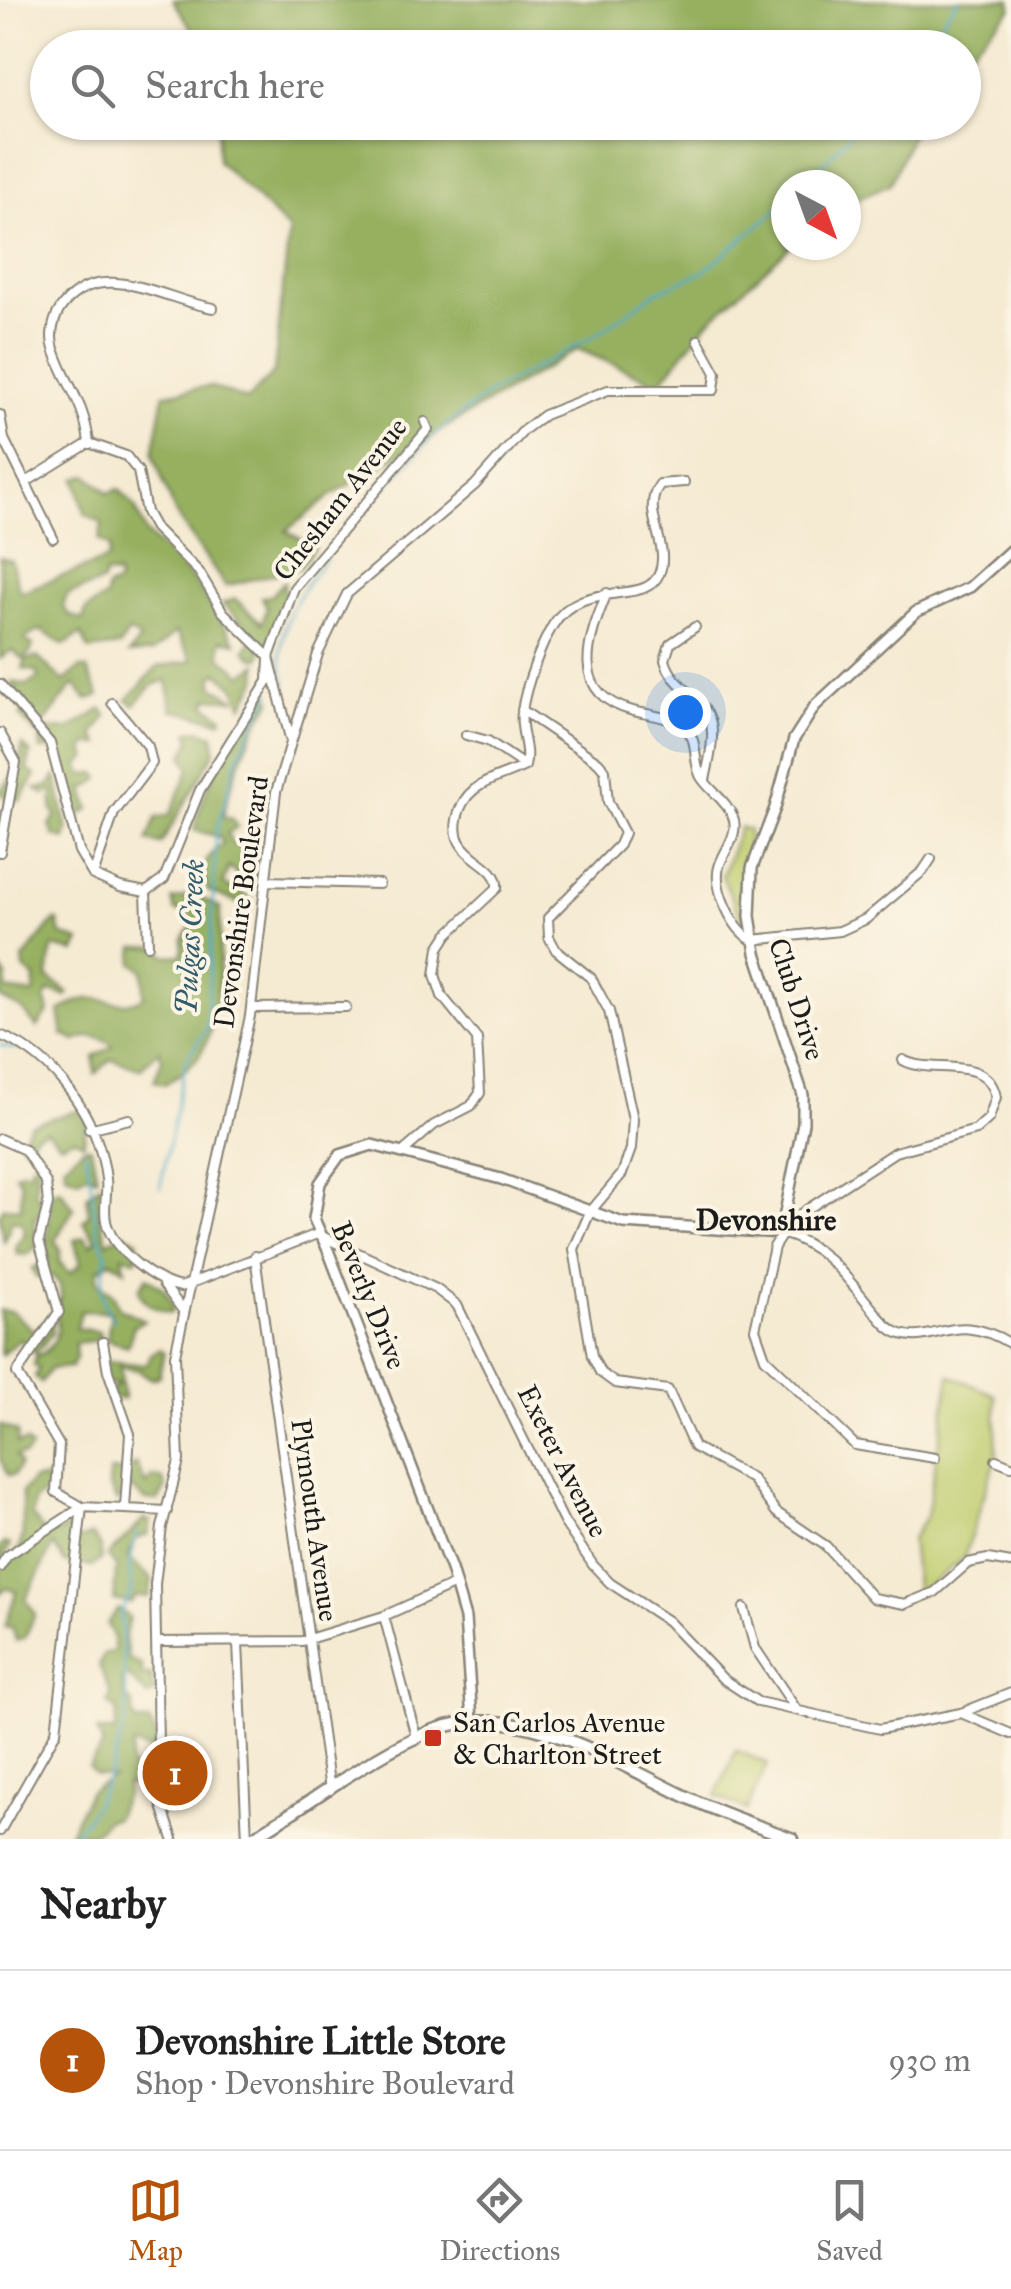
<!DOCTYPE html>
<html lang="en">
<head>
<meta charset="utf-8">
<style>
	:root { --surface:#fff; --page:#f2f2f2; --text:#222; --muted:#767676; --line:#e0e0e0; --accent:#b45309 }
	body { margin:0; font-family:"IM FELL Great Primer",serif; background:var(--page); color:var(--text) }
	.compass { position:absolute; left:771px; top:170px; width:90px; height:90px; border-radius:50%; background:var(--surface); box-shadow:0 2px 8px #0004; rotate:139deg }
	.you { position:absolute; left:685px; top:712px; width:35px; height:35px; margin:-25px; border:8px solid #fff; border-radius:50%; background:#1a73e8; box-shadow:0 0 0 15px #1a73e833 }
	.badge { display:grid; place-items:center; width:65px; height:65px; border-radius:50%; background:var(--accent); color:#fff; font-size:32px; font-weight:700 }
	.pin { position:absolute; translate:-50% -50%; border:5px solid #fff; box-shadow:0 2px 10px #0006 }
	.list { margin:0; padding:0; list-style:none }
	h2 { display:flex; justify-content:space-between; align-items:center; height:130px; margin:0; padding:0 40px; font-size:42px }
	h2 small { font-size:32px; font-weight:400; color:var(--muted) }
	.list li { display:grid; grid-template-columns:65px 1fr auto; gap:30px; align-items:center; box-sizing:border-box; height:180px; padding:0 40px; border-top:2px solid var(--line) }
	.list b { display:block; font-size:38px; white-space:nowrap }
	.list p { margin:0; font-size:32px; white-space:nowrap; color:var(--muted) }
	.list em { font-size:32px; font-style:normal; color:var(--muted) }
	.icon { flex:none; width:55px; height:55px; fill:none; stroke:currentColor; stroke-width:2; stroke-linecap:round; stroke-linejoin:round }
	.map { position:relative; flex:none; width:1011px; height:1839px; overflow:hidden }
	.search { position:absolute; background:var(--surface); box-shadow:0 2px 8px #0004; left:30px; right:30px; top:30px; height:110px; display:flex; align-items:center; gap:25px; box-sizing:border-box; padding:0 35px; border-radius:55px; color:var(--muted); font-size:38px }
	.sheet { height:310px; background:var(--surface) }
	nav { display:flex; justify-content:space-around; align-items:center; box-sizing:border-box; height:140px; border-top:2px solid var(--line); background:var(--surface); font-size:28px; color:var(--muted) }
	nav a { display:grid; justify-items:center; gap:5px }
	nav .on { color:var(--accent) }
	.map>svg:first-child { display:block }
	.green { fill:#becc6d; stroke:#6d7444; stroke-width:2.5 }
	.forest { fill:#96b060; stroke:#59663e; stroke-width:2.5; fill-rule:evenodd }
	.lines { fill:none; stroke-linecap:round; stroke-linejoin:round }
	.stream { stroke:#4cabcb; stroke-width:2.5 }
	.minor-casing { stroke:#888377; stroke-width:12 }
	.tertiary-casing { stroke:#888377; stroke-width:14 }
	.secondary-casing { stroke:#888377; stroke-width:15 }
	.minor { stroke:#fff; stroke-width:8 }
	.tertiary { stroke:#fff; stroke-width:9 }
	.secondary { stroke:#fff; stroke-width:10 }
	.poi-dot { fill:#c8321e; stroke:#fcf5e5; stroke-width:4 }
	.labels { text-anchor:middle; dominant-baseline:central; stroke-width:8; stroke-linejoin:round; paint-order:stroke }
	.street-label { font-size:28px; fill:#1c1c1c; stroke:#fcf5e5 }
	.poi-label { font-size:28px; fill:#1c1c1c; stroke:#fcf5e5; text-anchor:start }
	.water-label { font-size:30px; font-style:italic; fill:#325c6b; stroke:#fcf5e5 }
	.neighbourhood-label { font-size:30px; font-weight:bold; fill:#1c1c1c; stroke:#fcf5e5 }
</style>
</head>
<body>
<div class="map">
<svg width="1011" height="1839" viewBox="0 0 1011 1839">
	<rect width="100%" height="100%" fill="#fcf5e5"/>
	<filter id="ink" filterUnits="userSpaceOnUse"><feTurbulence type="fractalNoise" baseFrequency=".01" numOctaves="2"/><feDisplacementMap in="SourceGraphic" scale="20" xChannelSelector="R" yChannelSelector="G"/><feConvolveMatrix kernelMatrix="1 2 1 2 8 2 1 2 1" color-interpolation-filters="sRGB"/></filter>
	<filter id="wash" filterUnits="userSpaceOnUse"><feTurbulence type="fractalNoise" baseFrequency=".0048" numOctaves="4" result="noise"/><feDisplacementMap in="SourceGraphic" scale="40" xChannelSelector="R" yChannelSelector="G"/><feGaussianBlur stdDeviation="2.25" result="paint"/><feColorMatrix in="noise" values="0 0 0 0 0 0 0 0 0 0 0 0 0 0 0 0 0 1.4 0 .05"/><feComposite in="paint" operator="in"/></filter>
	<g filter="url(#wash)">
		<rect width="100%" height="100%" fill="#f5ead2"/>
		<path class="green" d="M740,827L749,830C749,863 741,893 744,927L722,876Z
			M950,1375L995,1395L997,1455L964,1558L917,1594L911,1540L927,1516Z
			M736,1750L768,1764L747,1810L716,1796Z"/>
		<path class="forest" d="M173,0H1011V9L964,57V48L204,47Z
			M217,123H917L890,184L846,203V185H786V245H792L710,320L659,384L578,349L332,495L286,531L315,547L300,568L225,586L175,513L153,454L164,394L210,386L247,400L274,372L289,230L218,161Z
			M88,475L108,493L119,489L135,507L146,533L192,578L236,643L221,640L220,656L242,675L258,664L257,680L243,706L234,687L218,672L213,676V686L236,700L209,698L206,705L223,717L221,721L172,710L167,680L153,685L134,705L127,700L157,667L192,661L176,632L153,652L129,654L140,639L129,631L120,646L89,650L81,634L64,645L40,630L24,639L33,645L30,653L22,659L12,650L0,659V557L11,560L20,592L108,559L110,547L99,540L102,523L85,514L76,479ZM105,574L118,575L117,584L107,588L106,597L86,610L83,620L69,615L63,606L67,595L103,582Z
			M284,582L285,603L273,639L263,642L260,658H253L245,650L255,634L222,604L235,599L262,623L267,608L262,597L271,596Z
			M37,657L64,681L80,668L87,669L99,696L87,700L74,684L36,734L21,717L23,702L11,682L28,685L38,678L36,671L23,669L25,660Z
			M267,691L272,700C247,736 233,774 223,816L232,819L237,827L227,834L234,845L256,849L259,869L255,887H243L239,876L229,867L223,884L252,899L251,908L208,891C198,869 206,856 223,843L220,837L194,830C205,781 234,728 267,691Z
			M102,709L107,716L94,734L100,745L88,744L84,750L87,758L79,765L84,775L97,773L100,779L84,790L90,809L82,814L71,804L58,748L41,750L40,739L46,730L69,729Z
			M199,730L214,735L215,752L161,844L147,841L156,818L170,815L190,768L183,756L191,740L188,731Z
			M22,745L31,753L27,769L36,776L20,800L7,799L0,791L10,779H17Z
			M56,776L68,830L65,839L54,836L50,825L56,814L52,810L53,791L44,794L36,789L49,786Z
			M195,894L220,908C220,946 222,1013 204,1047C196,1064 180,1074 165,1084L154,1081L162,1060L159,1050L140,1069L112,1059L95,1074L94,1057L113,1046C103,1036 89,1034 76,1041L63,1035L59,1012C103,981 106,1016 144,997L143,970L133,963L135,947H156L167,956L182,955L183,939L195,921L189,913L175,911L172,900Z
			M54,921H58L61,935L80,941L75,952L52,947L48,978L69,993L66,996L50,991L45,998L49,1011L37,1028L23,1010L0,998V968L7,977L6,990L34,994L35,978L24,969L23,959Z
			M77,1111L87,1116L84,1143L73,1138L61,1144L46,1130L36,1134L26,1148L21,1142L30,1124Z
			M84,1147H91L97,1178L88,1174L78,1179L66,1174L64,1165Z
			M39,1162L35,1192L44,1206L35,1218L36,1247L27,1255L17,1254L16,1246L25,1233L22,1223L12,1220L4,1243L0,1214L4,1207L21,1208V1182L15,1174L23,1170L29,1173L31,1164Z
			M100,1184V1213L107,1242L122,1233L137,1240L140,1252L135,1260L123,1256L125,1270L111,1261L98,1270L97,1281L113,1294L119,1308L144,1320L134,1326L128,1346L107,1340L111,1312L81,1311L77,1329L99,1331L100,1340L75,1343L76,1359L71,1367L50,1369L41,1383L35,1377L39,1368L34,1365L36,1356C59,1348 61,1326 54,1305L61,1298L60,1285L53,1276L36,1278L32,1268L49,1262C43,1238 52,1219 51,1194L60,1189L74,1208L55,1240L60,1248V1263L70,1273L81,1264L74,1240L85,1237L91,1245L96,1240L83,1221L89,1214L87,1196Z
			M147,1277L165,1290L174,1307L171,1313C156,1309 142,1305 139,1288Z
			M0,1310L13,1312L34,1331L53,1314L52,1333L36,1353L20,1339L1,1355Z
			M160,1349L164,1353L159,1376L152,1379L138,1370L120,1367L124,1399H115L111,1391L118,1384L102,1383L101,1369L109,1361L146,1365L151,1354Z
			M0,1425L18,1432L17,1444L26,1442L31,1448L25,1455L16,1456L20,1465L14,1475H8L0,1459Z
			M136,1463L146,1485L152,1477L162,1479L166,1488L158,1501L145,1500L131,1488L117,1502L109,1486L110,1471L126,1472Z
			M48,1478L54,1483L52,1490L34,1500L32,1516L47,1535L67,1528L78,1540L92,1535L101,1546V1560L92,1566L65,1563L53,1545L26,1599L35,1614L25,1638L16,1641L12,1627H5L16,1592L6,1588L0,1593V1548L4,1543L10,1545L4,1557L8,1562C30,1544 21,1516 22,1492L33,1480Z
			M145,1519L151,1521L148,1535L136,1539L128,1558L152,1579L149,1597L137,1596L130,1603L114,1600L116,1566L107,1556Z
			M118,1609L129,1617L125,1637L128,1658L142,1666V1675H151L155,1693L148,1696L129,1677L122,1678L124,1696L132,1703L135,1722H150L160,1745L152,1751L133,1745L130,1765L138,1773L139,1783L126,1785L127,1792L115,1818L106,1820L93,1834L83,1833L80,1838L85,1839H66L89,1792L113,1777L96,1775L89,1767L103,1745L97,1731H115L117,1709L107,1704L111,1694L99,1666L104,1654L114,1651V1638L107,1624Z"/>
		<g class="lines">
			<path class="stream" d="M921,48L958,0
				M804,185L861,122
				M378,495L433,436L489,393L596,335L654,293L703,272L786,202
				M286,683C269,638 299,590 327,557
				M0,1045L16,1049
				M85,1151C95,1188 90,1223 107,1256C101,1283 97,1297 114,1321
				M160,1188L186,1060L207,1028L216,833L239,754L271,692
				M70,1839L91,1812L111,1771L127,1716L121,1613L132,1590L129,1567L137,1533"/>
		</g>
	</g>
	<g filter="url(#ink)">
		<g class="lines">
			<g class="minor-casing">
				<path id="minor" d="M0,415L4,439L53,538
					M89,443L126,456L138,471L146,512L155,528L199,572L223,612L269,657L290,738
					M89,443C84,400 66,386 54,349C49,335 54,316 63,305C101,257 164,300 213,308
					M28,481L89,443
					M607,593C588,639 568,694 633,711C649,715 671,717 684,727C700,740 692,761 701,777C710,791 727,801 733,817C740,835 723,851 719,867C713,889 733,930 752,940L840,931L866,919L923,871L931,859
					M695,627L670,644L665,660C673,691 712,699 712,732C713,748 708,765 705,780
					M0,684L50,743L79,851L93,875L120,887L146,892L164,879L200,790L268,681L269,657L294,588L428,429L425,422
					M522,710L598,762L605,770L608,802L624,833L619,845L548,918L549,937L556,950L591,978L609,1011L633,1119L631,1149L622,1174L590,1212L574,1249L592,1356L600,1372L615,1383L668,1390L694,1447L752,1479L776,1512L826,1546L873,1598L905,1604L935,1592L968,1563L988,1559L1011,1563
					M0,733L16,762L0,852
					M466,735L488,741L525,766
					M93,875L114,813L152,763L148,746L112,703
					M266,881L379,884
					M146,892L148,945
					M251,1008L346,1007
					M0,1035C56,1058 99,1118 106,1179C108,1194 102,1210 107,1225C115,1252 155,1282 181,1287L317,1234L436,1289L457,1305L564,1522L593,1565L610,1583L668,1621L723,1679L758,1702L880,1729L961,1713L1011,1693
					M903,1060C930,1076 988,1053 996,1097L989,1118L976,1130L895,1152L791,1220L774,1247L755,1329L765,1358L855,1445L935,1458
					M89,1129L129,1119
					M0,1139L25,1150L46,1183L48,1204L39,1241L59,1312L17,1373L59,1445L56,1492L82,1507L167,1511
					M405,1150L434,1125L471,1106L480,1093L477,1039L442,996L435,975L439,948L448,934L497,888C500,858 441,860 460,809C464,799 472,790 481,785C494,777 511,773 525,766C530,748 519,731 522,712C525,687 540,647 553,625C582,577 645,607 659,574C672,545 639,512 660,484L684,482
					M781,1233C824,1245 843,1273 870,1306C878,1315 886,1328 898,1333C935,1347 953,1308 1011,1344
					M255,1256L330,1790
					M163,1284L184,1312
					M103,1342L108,1371L130,1434L125,1508
					M996,1460L1011,1466
					M0,1567L7,1556L82,1507
					M744,1608L755,1648L796,1709
					M384,1616L416,1737
					M156,1642L302,1641L384,1616L455,1584
					M238,1643L247,1839
					M961,1713L1011,1734
					M0,1831L56,1732L82,1507
					M173,1839L159,1797L155,1584L162,1527L179,1461L175,1355L250,1016L276,792L318,654L347,594L475,485L524,430L544,415L608,390H714L716,373L698,340"/>
			</g>
			<g class="tertiary-casing">
				<path id="tertiary" d="M472,1721L465,1618L451,1569L328,1250L314,1219L320,1183L340,1155L372,1145L501,1179L623,1223L781,1233L803,1123V1095L756,953L750,916L752,868L775,808L794,739L815,706L916,612L970,587L1011,550"/>
			</g>
			<g class="secondary-casing">
				<path id="secondary" d="M250,1839C307,1806 374,1752 434,1730C521,1698 616,1764 693,1800C725,1815 759,1826 793,1839"/>
			</g>
			<use href="#minor" class="minor"/>
			<use href="#tertiary" class="tertiary"/>
			<use href="#secondary" class="secondary"/>
		</g>
	</g>
	<rect class="poi-dot" x="423" y="1728" width="20" height="20" rx="5"/>
	<g class="labels">
		<g class="street-label">
			<text transform="translate(340 499) rotate(-52)">Chesham Avenue</text>
			<text transform="translate(241 902) rotate(-82)">Devonshire Boulevard</text>
			<text transform="translate(797 999) rotate(72)">Club Drive</text>
			<text transform="translate(369 1295) rotate(68)">Beverly Drive</text>
			<text transform="translate(563 1461) rotate(63)">Exeter Avenue</text>
			<text transform="translate(315 1520) rotate(82)">Plymouth Avenue</text>
		</g>
		<g class="poi-label">
			<text x="453" y="1722">San Carlos Avenue<tspan x="453" dy="32">&amp; Charlton Street</tspan></text>
		</g>
		<g class="water-label">
			<text transform="translate(190 937) rotate(-87)">Pulgas Creek</text>
		</g>
		<g class="neighbourhood-label">
			<text x="766" y="1220">Devonshire</text>
		</g>
	</g>
</svg>
<svg class="compass" viewBox="-18 -18 36 36"><path d="M0-13l5 13h-10z" fill="#e53935"/><path d="M0 13l5-13h-10z" fill="#767676"/></svg>
<div class="you"></div>
<div class="pin badge" style="left:175px;top:1773px">1</div>
<div class="search"><svg class="icon" aria-label="search" viewBox="0 0 24 24"><circle cx="10" cy="10" r="6"/><path d="M15 15l6 6"/></svg>Search here</div>
</div>
<section class="sheet">
<h2>Nearby<small></small></h2>
<ul class="list">
<li><span class="badge">1</span><div><b>Devonshire Little Store</b><p>Shop · Devonshire Boulevard</p></div><em>930 m</em></li>
</ul>
</section>
<nav>
<a class="on"><svg class="icon" aria-label="map" viewBox="0 0 24 24"><path d="M3 6l6-2 6 2 6-2v14l-6 2-6-2-6 2zM9 4v14M15 6v14"/></svg>Map</a>
<a><svg class="icon" aria-label="directions" viewBox="0 0 24 24"><path d="M12 3l9 9-9 9-9-9zM9 14v-3h6M13 9l2 2-2 2"/></svg>Directions</a>
<a><svg class="icon" aria-label="saved" viewBox="0 0 24 24"><path d="M7 4h10v16l-5-4-5 4z"/></svg>Saved</a>
</nav>
</body>
</html>
